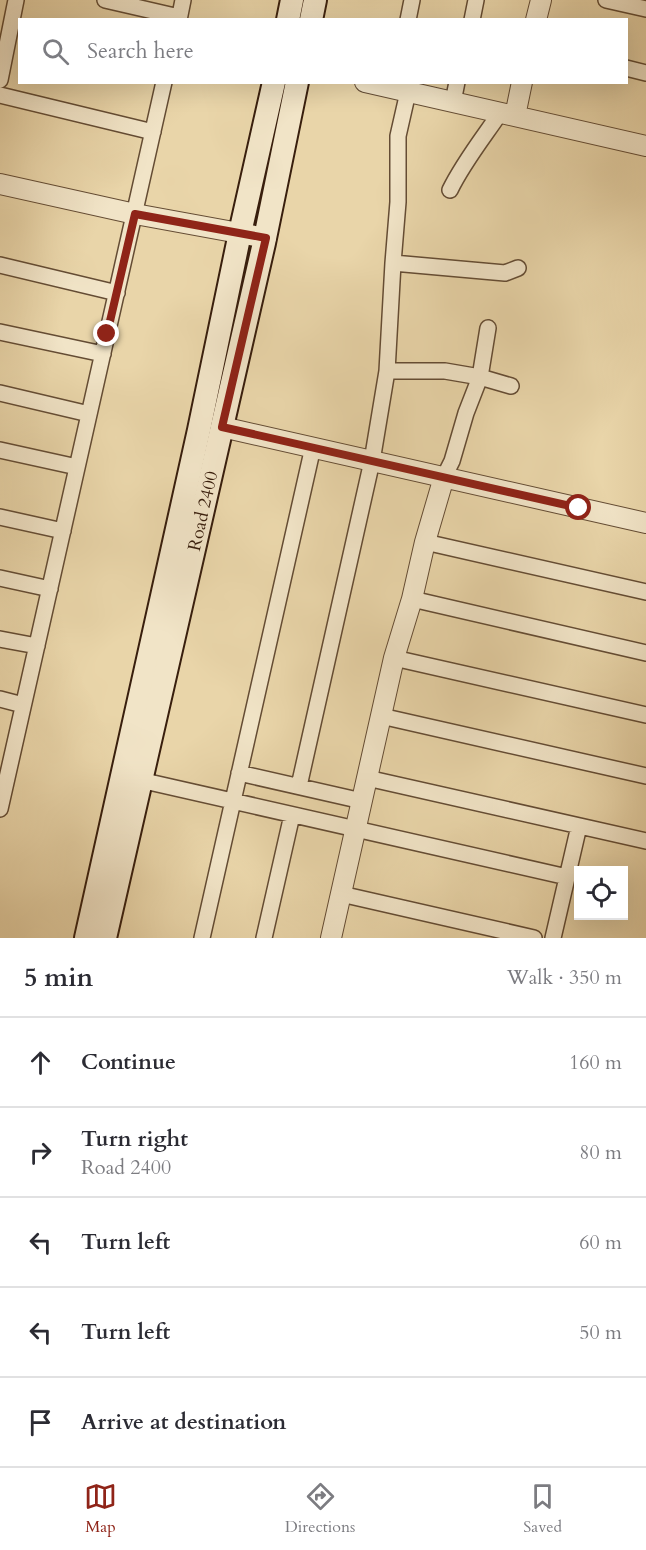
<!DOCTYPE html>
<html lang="en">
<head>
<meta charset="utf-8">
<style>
	:root { --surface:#fff; --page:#f2f2f3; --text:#2b2b33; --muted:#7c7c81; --line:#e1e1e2; --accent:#8f2418 }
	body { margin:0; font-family:Cardo,serif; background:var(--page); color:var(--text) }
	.controls { position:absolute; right:18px; bottom:18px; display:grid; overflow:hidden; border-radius:0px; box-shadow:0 6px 24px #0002 }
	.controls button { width:54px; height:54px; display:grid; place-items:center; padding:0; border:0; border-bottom:2px solid var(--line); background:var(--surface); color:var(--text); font:30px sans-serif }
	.stop { position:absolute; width:18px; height:18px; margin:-14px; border:4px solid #8f2418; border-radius:50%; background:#fff }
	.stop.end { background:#8f2418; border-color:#fff; box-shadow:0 2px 6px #0008 }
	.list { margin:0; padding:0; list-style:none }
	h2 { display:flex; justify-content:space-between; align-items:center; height:78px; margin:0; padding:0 24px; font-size:26px }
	h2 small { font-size:20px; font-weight:400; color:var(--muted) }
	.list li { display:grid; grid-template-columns:39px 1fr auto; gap:18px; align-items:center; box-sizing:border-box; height:90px; padding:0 24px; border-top:2px solid var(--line) }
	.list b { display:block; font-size:22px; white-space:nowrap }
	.list p { margin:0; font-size:20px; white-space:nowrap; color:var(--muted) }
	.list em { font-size:20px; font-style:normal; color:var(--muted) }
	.icon { flex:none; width:33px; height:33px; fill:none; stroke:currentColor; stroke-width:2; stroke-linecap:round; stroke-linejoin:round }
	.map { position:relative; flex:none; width:646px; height:938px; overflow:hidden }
	.search { position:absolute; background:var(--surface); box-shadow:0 6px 24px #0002; left:18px; right:18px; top:18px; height:66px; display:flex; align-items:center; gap:15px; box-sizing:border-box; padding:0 21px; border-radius:0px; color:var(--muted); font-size:22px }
	.sheet { height:528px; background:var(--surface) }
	nav { display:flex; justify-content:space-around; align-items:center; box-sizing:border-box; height:84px; border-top:2px solid var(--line); background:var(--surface); font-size:16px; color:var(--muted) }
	nav a { display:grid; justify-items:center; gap:3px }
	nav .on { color:var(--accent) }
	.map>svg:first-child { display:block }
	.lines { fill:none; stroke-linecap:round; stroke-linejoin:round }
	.minor-casing { stroke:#644c34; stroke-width:18 }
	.tertiary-casing { stroke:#644c34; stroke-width:22 }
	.secondary-casing { stroke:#381e0d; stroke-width:26 }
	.minor { stroke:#f1e4c7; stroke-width:15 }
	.tertiary { stroke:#f1e4c7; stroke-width:20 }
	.secondary { stroke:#f1e4c7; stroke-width:22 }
	.route { stroke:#8f2418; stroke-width:8 }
	.labels { text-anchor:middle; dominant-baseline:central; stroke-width:4.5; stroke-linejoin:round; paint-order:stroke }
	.street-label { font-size:18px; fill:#381e0d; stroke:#f1e4c7 }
</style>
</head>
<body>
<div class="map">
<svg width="646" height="938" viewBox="0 0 646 938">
	<rect width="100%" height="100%" fill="#e9d5a9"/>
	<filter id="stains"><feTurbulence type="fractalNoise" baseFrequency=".00333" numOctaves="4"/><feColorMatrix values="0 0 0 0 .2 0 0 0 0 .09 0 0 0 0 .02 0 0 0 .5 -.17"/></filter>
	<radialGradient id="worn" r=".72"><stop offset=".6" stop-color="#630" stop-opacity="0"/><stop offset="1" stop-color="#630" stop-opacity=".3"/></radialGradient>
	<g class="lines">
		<g class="minor-casing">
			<path id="minor" d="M105,0L179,17
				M606,0L646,9
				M179,20L183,0
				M408,20L412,0
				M472,20L476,0
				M626,68L646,73
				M0,80L16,0
				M0,95L153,132
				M453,102L457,82
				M450,190C463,163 483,138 500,113
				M393,263L505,273L518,268
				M0,265L117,293
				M488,328L480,377L511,386
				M0,332L103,354
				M387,371H445L480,377L466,413L452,461L444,477
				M0,393L89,414
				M0,450L77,467
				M0,517L63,531
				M425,542L646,592
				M0,578L50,589
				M412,599L646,653
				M0,639L37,646
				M394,658L646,715
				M0,699L23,705
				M381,716L646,776
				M239,773L362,801
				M367,778L646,841
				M140,780L567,877
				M299,786L372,461L387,371L393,263L398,202V136L408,92
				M0,809L164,82
				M341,894L534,938
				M202,938L313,447
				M264,938L292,815
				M553,938L579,826"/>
		</g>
		<g class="tertiary-casing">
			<path id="tertiary" d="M536,20L541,0
				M365,82L646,146
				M515,116L522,82
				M0,184L135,214L266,238
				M222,427L646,523
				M331,938L394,658L412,599L425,542L444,477"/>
		</g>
		<g class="secondary-casing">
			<g id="secondary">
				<path d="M288,20L292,0"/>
				<path d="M311,20L315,0"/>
				<path d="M86,938L199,430L240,233L274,82"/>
				<path id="s1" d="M105,938L264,243L297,82"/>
			</g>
		</g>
		<use href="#minor" class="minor"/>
		<use href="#tertiary" class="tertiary"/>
		<use href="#secondary" class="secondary"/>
	</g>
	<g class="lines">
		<path class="route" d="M107,334L135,214L266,238L222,427L579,508"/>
	</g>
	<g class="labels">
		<g class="street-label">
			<text stroke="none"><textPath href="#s1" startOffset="438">Road 2400</textPath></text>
		</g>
	</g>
	<rect width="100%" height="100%" filter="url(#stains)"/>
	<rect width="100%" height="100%" fill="url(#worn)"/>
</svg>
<div class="controls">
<button><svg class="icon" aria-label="locate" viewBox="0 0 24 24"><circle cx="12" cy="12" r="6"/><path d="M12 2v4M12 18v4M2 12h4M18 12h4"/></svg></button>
</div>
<div class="stop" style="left:579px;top:508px"></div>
<div class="stop end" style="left:107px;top:334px"></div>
<div class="search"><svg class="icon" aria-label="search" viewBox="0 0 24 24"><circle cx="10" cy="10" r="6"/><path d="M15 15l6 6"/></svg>Search here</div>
</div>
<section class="sheet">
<h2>5 min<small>Walk · 350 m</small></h2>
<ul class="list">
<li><svg class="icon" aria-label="ahead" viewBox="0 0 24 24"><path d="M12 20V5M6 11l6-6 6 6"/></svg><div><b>Continue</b></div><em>160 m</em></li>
<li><svg class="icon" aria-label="right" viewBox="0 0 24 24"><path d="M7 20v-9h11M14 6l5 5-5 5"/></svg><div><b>Turn right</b><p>Road 2400</p></div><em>80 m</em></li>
<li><svg class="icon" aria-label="left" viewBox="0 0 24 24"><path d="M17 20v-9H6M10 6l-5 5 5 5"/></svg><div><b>Turn left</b></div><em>60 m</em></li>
<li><svg class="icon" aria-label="left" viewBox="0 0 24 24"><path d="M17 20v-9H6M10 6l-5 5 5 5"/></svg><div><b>Turn left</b></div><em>50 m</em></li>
<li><svg class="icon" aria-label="arrive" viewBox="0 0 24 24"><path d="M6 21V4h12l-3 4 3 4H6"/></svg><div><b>Arrive at destination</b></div></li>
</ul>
</section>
<nav>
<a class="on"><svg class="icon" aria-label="map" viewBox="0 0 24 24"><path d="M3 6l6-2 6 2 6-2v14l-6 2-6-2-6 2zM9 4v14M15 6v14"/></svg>Map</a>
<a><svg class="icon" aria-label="directions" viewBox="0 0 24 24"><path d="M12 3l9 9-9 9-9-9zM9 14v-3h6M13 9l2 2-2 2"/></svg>Directions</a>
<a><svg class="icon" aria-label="saved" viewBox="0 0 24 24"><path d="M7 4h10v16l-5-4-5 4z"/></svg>Saved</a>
</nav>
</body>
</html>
